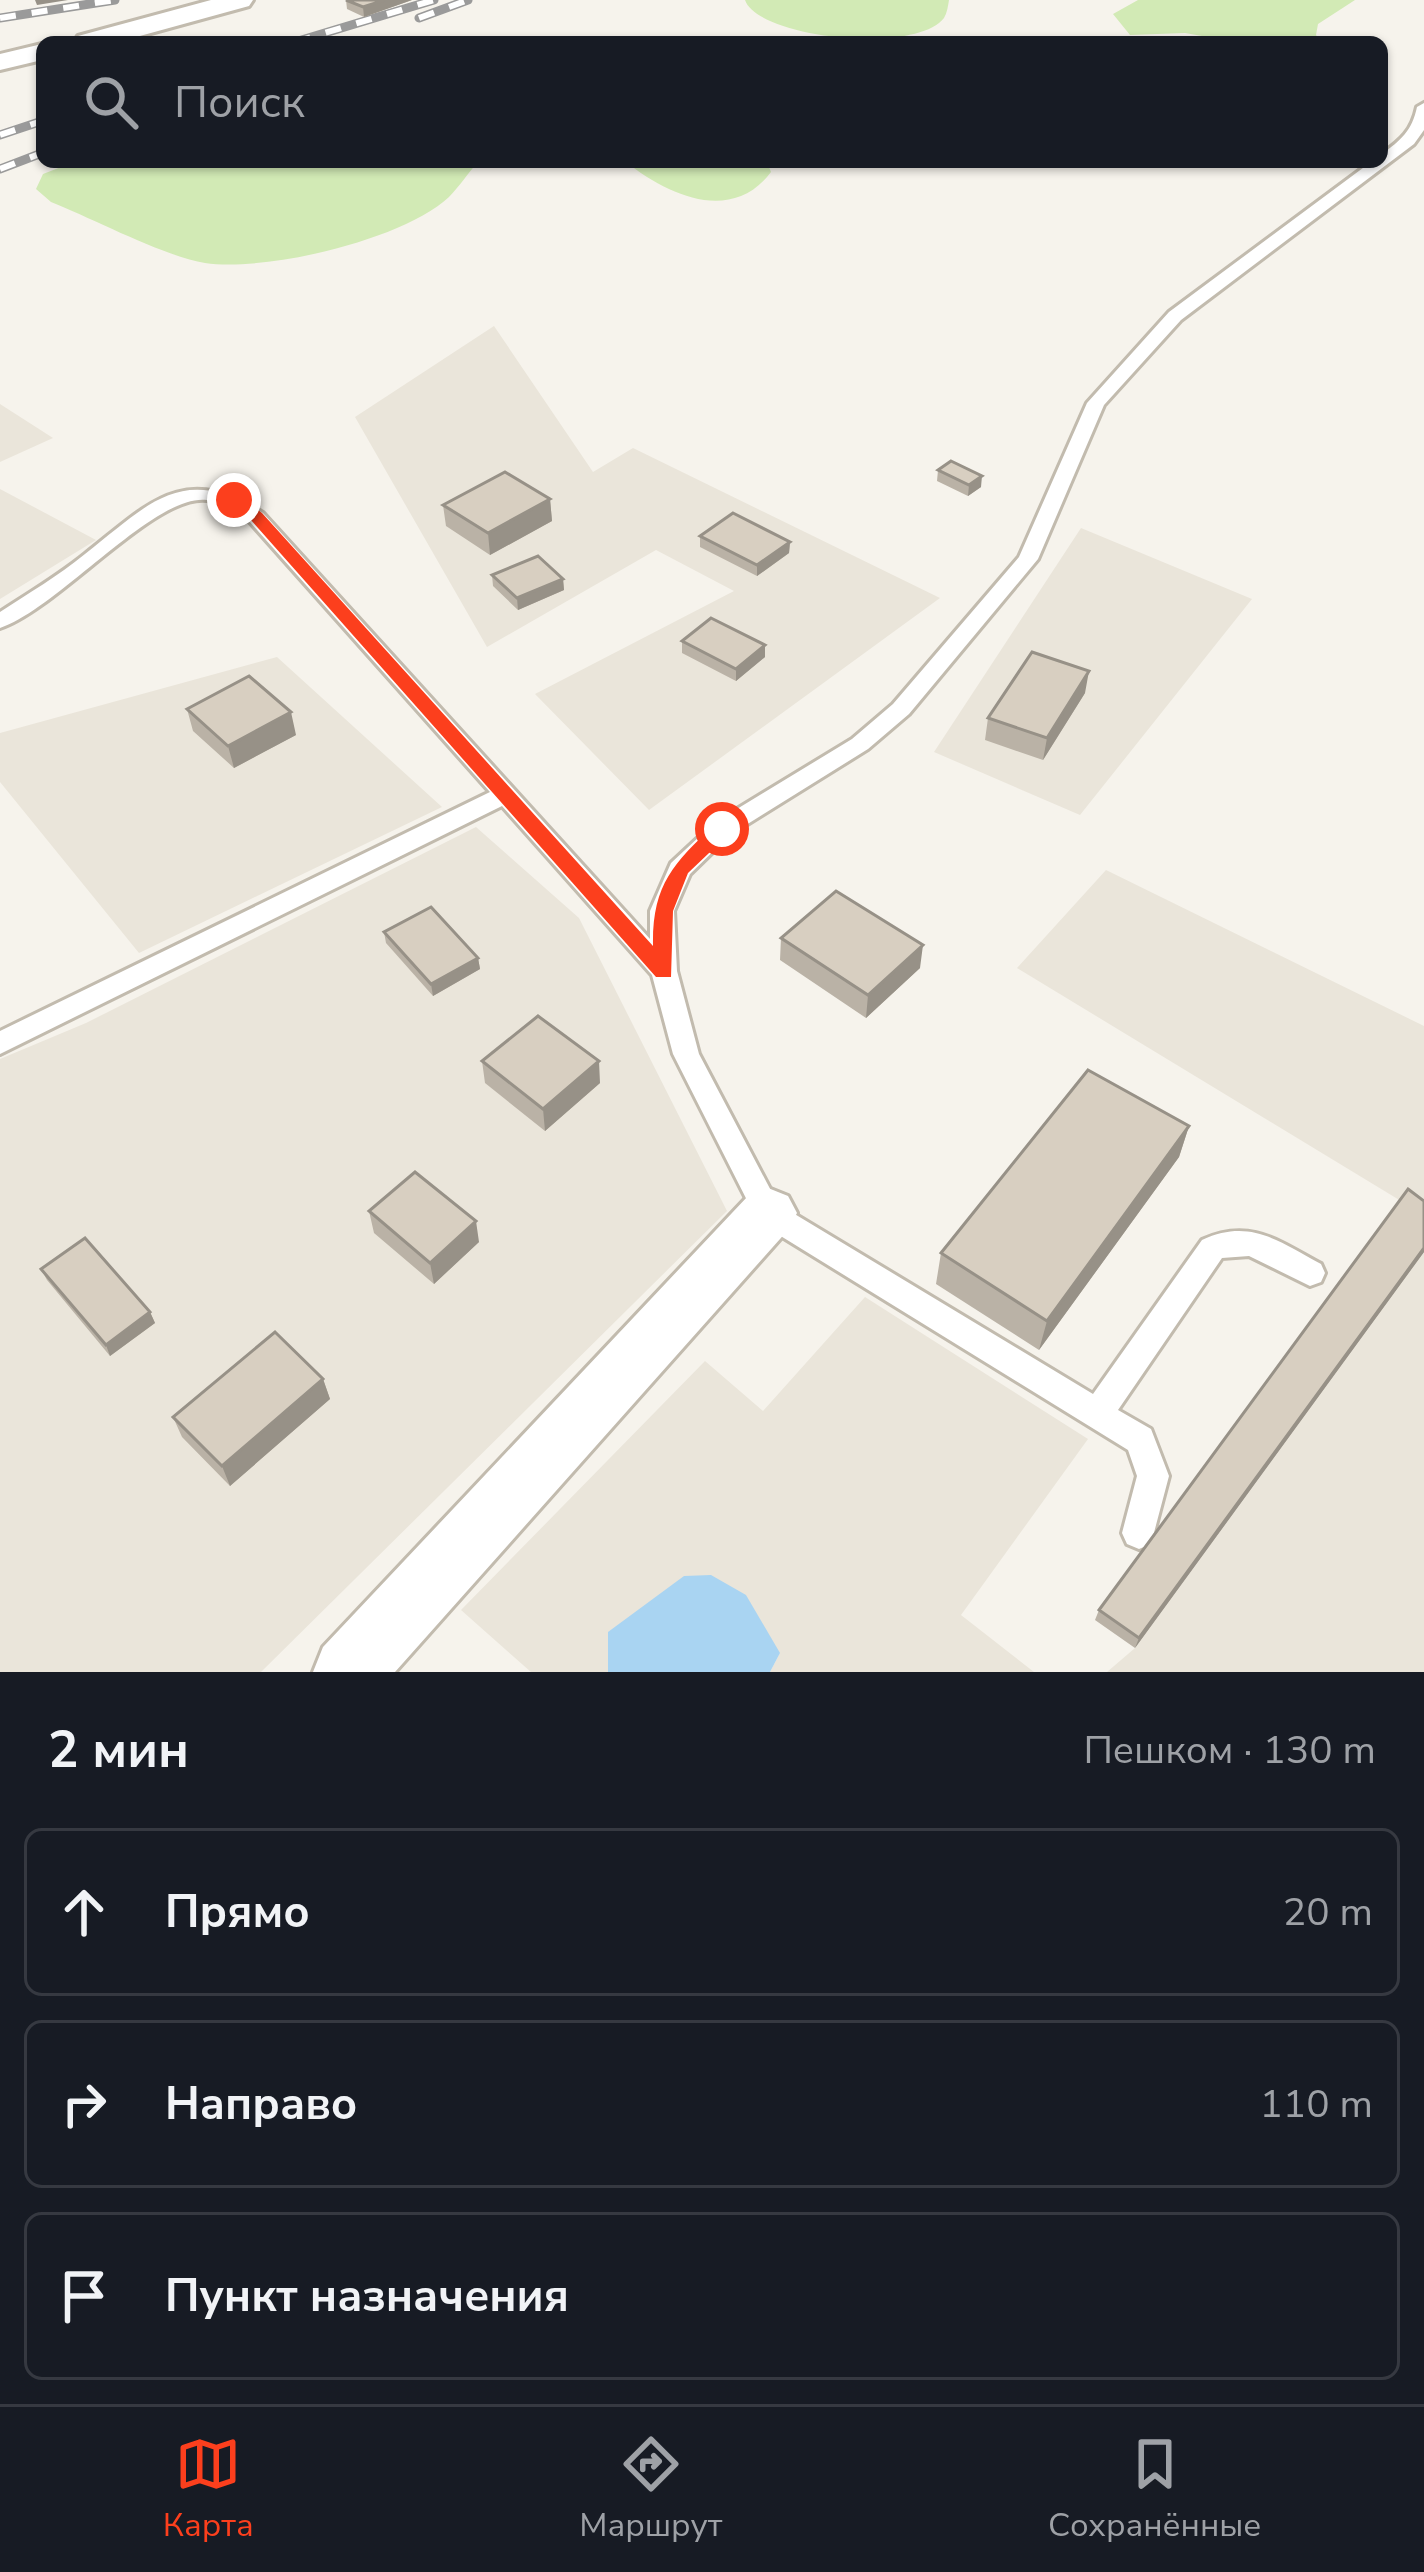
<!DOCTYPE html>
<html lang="ru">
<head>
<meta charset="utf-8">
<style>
	:root { --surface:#171b24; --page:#20242c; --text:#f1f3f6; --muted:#9ea1a6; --line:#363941; --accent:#fc3f1d }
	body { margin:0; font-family:"Nunito Sans",sans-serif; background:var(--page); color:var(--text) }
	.stop { position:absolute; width:36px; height:36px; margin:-27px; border:9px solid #fc3f1d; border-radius:50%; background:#fff }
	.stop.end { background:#fc3f1d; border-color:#fff; box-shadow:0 3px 12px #0008 }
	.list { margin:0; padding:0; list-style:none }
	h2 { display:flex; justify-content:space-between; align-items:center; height:156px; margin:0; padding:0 48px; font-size:51px }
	h2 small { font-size:39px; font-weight:400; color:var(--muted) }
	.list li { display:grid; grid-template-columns:78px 1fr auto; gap:36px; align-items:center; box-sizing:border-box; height:168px; margin:0 24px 24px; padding:0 24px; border:3px solid var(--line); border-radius:18px }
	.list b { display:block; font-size:45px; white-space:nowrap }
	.list em { font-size:39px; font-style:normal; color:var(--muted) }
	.icon { flex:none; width:66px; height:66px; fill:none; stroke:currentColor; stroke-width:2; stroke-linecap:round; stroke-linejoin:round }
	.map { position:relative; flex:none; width:1424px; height:1672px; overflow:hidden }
	.search { position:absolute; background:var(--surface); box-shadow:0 3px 9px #0004; left:36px; right:36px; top:36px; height:132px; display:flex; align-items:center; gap:30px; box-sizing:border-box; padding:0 42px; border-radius:18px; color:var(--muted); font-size:45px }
	.sheet { height:732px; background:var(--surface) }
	nav { display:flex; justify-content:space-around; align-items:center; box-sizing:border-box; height:168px; border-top:3px solid var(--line); background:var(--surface); font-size:33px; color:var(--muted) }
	nav a { display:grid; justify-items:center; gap:6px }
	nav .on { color:var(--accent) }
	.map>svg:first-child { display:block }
	.residential { fill:#eae5da }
	.green { fill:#d2eab5 }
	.water { fill:#a9d4f2 }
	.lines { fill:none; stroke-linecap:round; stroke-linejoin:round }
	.lane-casing { stroke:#c2bbae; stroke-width:6 }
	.street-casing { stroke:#c2bbae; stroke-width:6 }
	.lane { fill:#fff; fill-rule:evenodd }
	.street { fill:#fff; fill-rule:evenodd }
	.rail-casing { stroke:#9a9a9a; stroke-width:9 }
	.rail { stroke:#fff; stroke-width:6; stroke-dasharray:16; stroke-linecap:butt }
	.wall { fill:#bab2a6 }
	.shaded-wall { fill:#979187 }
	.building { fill:#d8cfc1; stroke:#979187; stroke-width:3 }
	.route { fill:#fc3f1d }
</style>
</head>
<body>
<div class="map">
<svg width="1424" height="1672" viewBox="0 0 1424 1672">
	<rect width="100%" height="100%" fill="#f6f3ec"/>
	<path class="residential" d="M494,326L593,472L633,448L940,598L649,810L535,694L734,591L656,550L487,647L355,417Z
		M0,404L53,438L0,462Z
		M0,489L96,540L0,599Z
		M1081,528L1252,599L1080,815L934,752Z
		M277,657L442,807L139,953L0,782V733Z
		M476,827L579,918L727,1211L261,1672H0V1059L86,1023Z
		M1106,870L1424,1026V1215L1017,968Z
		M1424,1252V1672H1107L1135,1648Z
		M865,1297L1088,1439L961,1615L1034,1672H770L780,1653L609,1631L608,1672H531L461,1610L705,1361L763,1411Z"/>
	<path class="green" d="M745,0H949C948,6 947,13 944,18C916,55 758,38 745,0Z
		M1138,0H1355L1318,24L1316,35L1321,42H1236L1185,33L1130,35L1113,14Z
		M74,162H478C468,173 459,187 449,197C403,240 266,272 205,263C163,256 94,219 51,202L36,189L43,174Z
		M626,162H767L771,172C732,224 669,196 626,162Z"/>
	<path class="water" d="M711,1575L746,1595L780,1653L770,1672H608V1632L684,1576Z"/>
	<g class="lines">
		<g class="lane-casing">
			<path id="lane" d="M1424,103V130L1414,144L1181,320L1104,405L1038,559L909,714L868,749L730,835L690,874L674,911L677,971L699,1054L778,1204L1093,1394L1202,1240C1250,1218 1278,1241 1321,1264L1325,1273L1321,1282L1310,1286L1249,1256L1222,1258L1118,1410L1151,1429L1169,1476L1151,1544L1139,1549L1127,1544L1122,1533L1137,1476L1128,1450L758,1222L673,1054L652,975L502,806L0,1054V1031L490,792L249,521C236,513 223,502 207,500C155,493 59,608 0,628V612C29,593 58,576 85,554C149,504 182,462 263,513L650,939V911L671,863L714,823L852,739L893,704L1019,557L1087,403L1169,312L1371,162H1382V154C1401,140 1412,131 1417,107Z"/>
		</g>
		<g class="street-casing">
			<path id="street" d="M211,0H253L249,6L118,42H74L78,36Z
				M42,44V60L0,70V54Z
				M768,1188L788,1196L797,1213L788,1230L395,1672H313L323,1647L748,1196Z"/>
		</g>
		<use href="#lane" class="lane"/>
		<use href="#street" class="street"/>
		<g class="rail-casing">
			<path id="rail" d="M0,18L115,0
				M419,18L468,0
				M295,42L434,0
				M0,135L42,121
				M0,169L42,153"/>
		</g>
		<use href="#rail" class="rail"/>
	</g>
	<path class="wall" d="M346,0H412L364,17L347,9Z
		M938,470L981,487L968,496L937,481Z
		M550,499L552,521L490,555L446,526L443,505Z
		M700,536L790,542L789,553L757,576L700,547Z
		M492,575L563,579L564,590L518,610L493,586Z
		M682,641L765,657L736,681L682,653Z
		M1085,693L1043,760L985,740L988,718Z
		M187,709L296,735L234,768L193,731Z
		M384,932L478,958L480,969L433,996L386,943Z
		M781,938L920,968L866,1018L780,960Z
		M482,1061L600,1083L545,1131L485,1083Z
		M1189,1126L1179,1157L1039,1350L936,1284L941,1253Z
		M1424,1201V1252L1135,1648L1095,1620L1099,1610Z
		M369,1211L479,1242L434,1284L374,1233Z
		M41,1269L150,1312L155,1323L110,1356L47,1280Z
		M323,1379L330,1399L230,1486L182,1437L173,1417Z"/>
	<path class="shaded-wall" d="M35,0H68L37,5Z
		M385,0H412L364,17L363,7Z
		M982,476L981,487L968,496L969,485Z
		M550,499L552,521L490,555L488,533Z
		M790,542L789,553L757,576V565Z
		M563,579L564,590L518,610L517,598Z
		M765,645V657L736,681V669Z
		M1089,671L1085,693L1043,760L1047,738Z
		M291,712L296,735L234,768L228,746Z
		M923,945L920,968L866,1018L868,995Z
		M478,958L480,969L433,996L431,984Z
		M599,1061L600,1083L545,1131L543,1109Z
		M1189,1126L1179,1157L1039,1350L1047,1321Z
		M476,1221L479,1242L434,1284L430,1263Z
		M1424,1248V1252L1135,1648L1139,1638Z
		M150,1312L155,1323L110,1356L106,1345Z
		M323,1379L330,1399L230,1486L222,1466Z"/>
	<path class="building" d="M346,0H385L363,7Z
		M951,461L982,476L969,485L938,470Z
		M505,472L550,499L488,533L443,505Z
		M733,513L790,542L757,565L700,536Z
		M538,556L563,579L517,598L492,575Z
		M711,618L765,645L736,669L682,641Z
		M1032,652L1089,671L1047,738L988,718Z
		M249,676L291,712L228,746L187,709Z
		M836,891L923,945L868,995L781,938Z
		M431,907L478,958L431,984L384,932Z
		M538,1016L599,1061L543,1109L482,1061Z
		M1088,1070L1189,1126L1047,1321L941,1253Z
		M415,1172L476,1221L430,1263L369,1211Z
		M1408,1189L1424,1201V1248L1139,1638L1099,1610Z
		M85,1238L150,1312L106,1345L41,1269Z
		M275,1332L323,1379L222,1466L173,1417Z"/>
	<path class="route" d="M228,496H240L262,513L653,946C652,885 673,864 715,824H729V834L688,873L673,911L671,977H656L251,520L228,503Z"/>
</svg>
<div class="stop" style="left:722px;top:829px"></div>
<div class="stop end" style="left:234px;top:500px"></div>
<div class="search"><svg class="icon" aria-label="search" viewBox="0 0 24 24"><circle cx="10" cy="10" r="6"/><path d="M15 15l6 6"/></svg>Поиск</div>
</div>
<section class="sheet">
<h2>2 мин<small>Пешком · 130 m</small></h2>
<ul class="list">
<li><svg class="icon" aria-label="ahead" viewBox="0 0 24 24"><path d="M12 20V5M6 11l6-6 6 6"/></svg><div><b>Прямо</b></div><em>20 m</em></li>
<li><svg class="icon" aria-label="right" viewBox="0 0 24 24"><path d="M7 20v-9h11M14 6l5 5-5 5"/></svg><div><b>Направо</b></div><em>110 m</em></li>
<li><svg class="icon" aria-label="arrive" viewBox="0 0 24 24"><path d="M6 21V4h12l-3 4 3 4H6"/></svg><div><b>Пункт назначения</b></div></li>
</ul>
</section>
<nav>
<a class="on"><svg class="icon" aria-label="map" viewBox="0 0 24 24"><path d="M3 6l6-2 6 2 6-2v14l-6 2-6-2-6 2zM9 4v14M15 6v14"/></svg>Карта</a>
<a><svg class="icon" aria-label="directions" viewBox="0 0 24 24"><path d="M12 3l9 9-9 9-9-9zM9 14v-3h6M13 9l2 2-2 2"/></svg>Маршрут</a>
<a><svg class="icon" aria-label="saved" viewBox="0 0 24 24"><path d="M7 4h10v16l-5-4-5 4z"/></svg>Сохранённые</a>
</nav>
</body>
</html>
